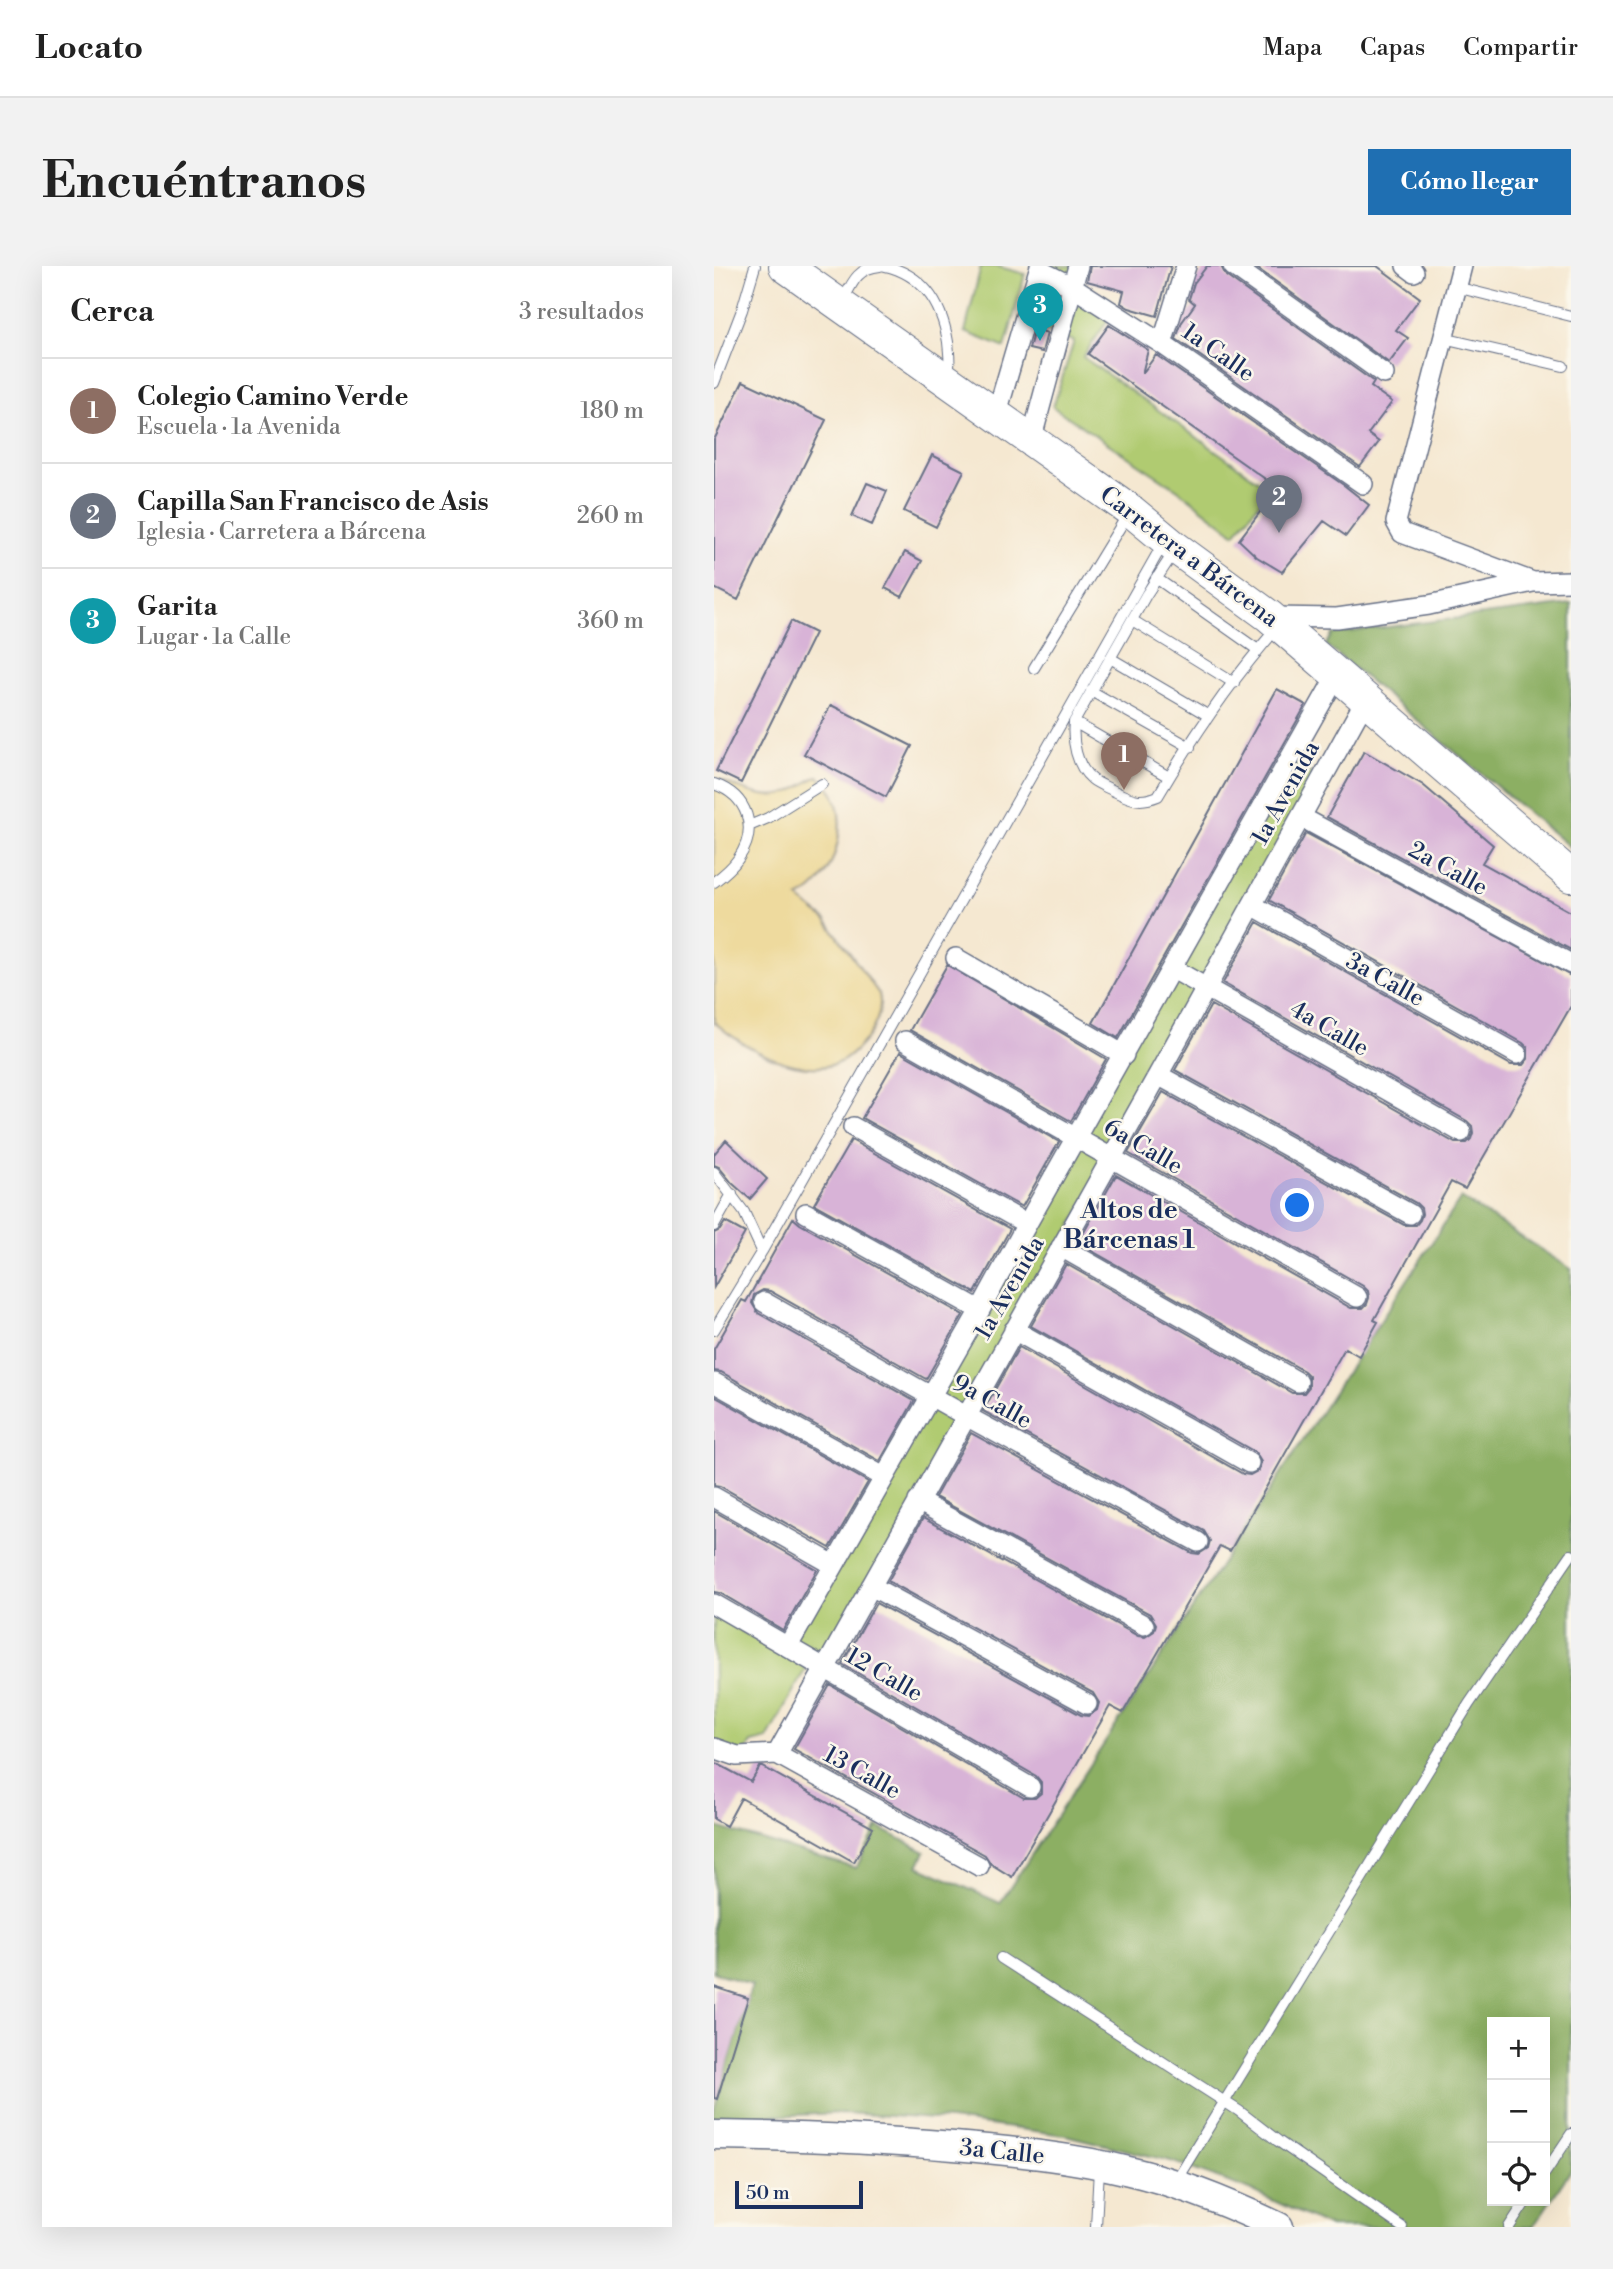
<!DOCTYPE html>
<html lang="es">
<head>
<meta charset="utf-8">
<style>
	:root { --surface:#fff; --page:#f2f2f2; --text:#222; --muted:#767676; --line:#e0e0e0; --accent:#1f6fb2 }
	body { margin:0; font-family:"Libre Bodoni",serif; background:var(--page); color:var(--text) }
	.controls { position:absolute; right:21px; bottom:21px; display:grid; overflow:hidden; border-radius:0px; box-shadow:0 7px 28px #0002 }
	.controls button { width:63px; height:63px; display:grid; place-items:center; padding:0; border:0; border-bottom:2px solid var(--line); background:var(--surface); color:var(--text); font:35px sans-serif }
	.scale { position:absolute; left:21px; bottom:18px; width:128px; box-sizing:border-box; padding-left:7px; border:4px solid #1b2f5e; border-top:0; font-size:19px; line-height:24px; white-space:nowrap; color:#1b2f5e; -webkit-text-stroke:5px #fbf7ec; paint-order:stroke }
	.you { position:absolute; left:584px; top:940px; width:24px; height:24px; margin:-18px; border:5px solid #fff; border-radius:50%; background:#1a73e8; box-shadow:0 0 0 10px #1a73e833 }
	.badge { display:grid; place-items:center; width:46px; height:46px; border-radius:50%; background:var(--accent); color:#fff; font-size:23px; font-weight:700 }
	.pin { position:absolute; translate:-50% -58px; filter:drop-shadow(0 2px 4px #0008) }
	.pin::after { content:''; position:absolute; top:37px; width:24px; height:21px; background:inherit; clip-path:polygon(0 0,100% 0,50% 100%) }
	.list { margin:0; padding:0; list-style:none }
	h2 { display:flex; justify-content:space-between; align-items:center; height:91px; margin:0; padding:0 28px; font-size:30px }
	h2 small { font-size:23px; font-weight:400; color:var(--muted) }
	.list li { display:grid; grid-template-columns:46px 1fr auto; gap:21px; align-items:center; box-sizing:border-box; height:105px; padding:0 28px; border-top:2px solid var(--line) }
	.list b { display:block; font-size:26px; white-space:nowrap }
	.list p { margin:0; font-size:23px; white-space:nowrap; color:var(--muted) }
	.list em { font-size:23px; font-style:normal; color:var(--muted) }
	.icon { flex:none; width:38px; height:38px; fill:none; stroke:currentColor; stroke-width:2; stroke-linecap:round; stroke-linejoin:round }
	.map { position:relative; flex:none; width:857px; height:1961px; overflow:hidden; border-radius:0px }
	header { display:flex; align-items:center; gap:42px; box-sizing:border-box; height:98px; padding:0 35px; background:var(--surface); border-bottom:2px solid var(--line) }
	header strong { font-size:33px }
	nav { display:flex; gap:38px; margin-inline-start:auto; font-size:24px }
	.intro { display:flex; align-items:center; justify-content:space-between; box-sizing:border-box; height:168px; padding:0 42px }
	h1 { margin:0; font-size:49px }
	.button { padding:18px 32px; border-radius:0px; background:var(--accent); color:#fff; font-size:24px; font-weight:700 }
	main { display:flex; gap:42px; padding:0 42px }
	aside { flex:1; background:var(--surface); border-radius:0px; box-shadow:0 7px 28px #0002 }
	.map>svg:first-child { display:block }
	.green { fill:#b0cb71; stroke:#667d68; stroke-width:2 }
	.forest { fill:#8caf63; stroke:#546f60; stroke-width:2; fill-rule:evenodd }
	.sand { fill:#eeda9e; stroke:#84847e; stroke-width:2 }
	.building { fill:#d8b3d7 }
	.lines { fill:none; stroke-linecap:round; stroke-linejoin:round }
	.service-casing { stroke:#677086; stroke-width:12 }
	.minor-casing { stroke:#677086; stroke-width:22 }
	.secondary-casing { stroke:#677086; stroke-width:31 }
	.primary-casing { stroke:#677086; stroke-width:34 }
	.service { stroke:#fff; stroke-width:10 }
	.minor { stroke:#fff; stroke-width:19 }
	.secondary { stroke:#fff; stroke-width:28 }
	.primary { stroke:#fff; stroke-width:32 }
	.labels { text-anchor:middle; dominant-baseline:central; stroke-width:5; stroke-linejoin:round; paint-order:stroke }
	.street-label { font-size:24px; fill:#1b2f5e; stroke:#fbf7ec }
	.neighbourhood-label { font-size:26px; font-weight:bold; fill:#1b2f5e; stroke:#fbf7ec }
</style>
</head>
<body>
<header>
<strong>Locato</strong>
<nav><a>Mapa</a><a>Capas</a><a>Compartir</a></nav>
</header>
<div class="intro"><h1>Encuéntranos</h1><a class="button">Cómo llegar</a></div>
<main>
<aside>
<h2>Cerca<small>3 resultados</small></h2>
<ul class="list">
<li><span class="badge" style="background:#8d6e63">1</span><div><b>Colegio Camino Verde</b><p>Escuela · 1a Avenida</p></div><em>180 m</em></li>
<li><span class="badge" style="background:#6b7280">2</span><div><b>Capilla San Francisco de Asis</b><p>Iglesia · Carretera a Bárcena</p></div><em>260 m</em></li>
<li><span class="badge" style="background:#0f9aa8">3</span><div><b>Garita</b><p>Lugar · 1a Calle</p></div><em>360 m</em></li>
</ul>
</aside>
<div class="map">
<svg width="857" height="1961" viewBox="0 0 857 1961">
	<rect width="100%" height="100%" fill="#fbf7ec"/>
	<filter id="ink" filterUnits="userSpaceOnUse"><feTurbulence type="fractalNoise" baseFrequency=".0143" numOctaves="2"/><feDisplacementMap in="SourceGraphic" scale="14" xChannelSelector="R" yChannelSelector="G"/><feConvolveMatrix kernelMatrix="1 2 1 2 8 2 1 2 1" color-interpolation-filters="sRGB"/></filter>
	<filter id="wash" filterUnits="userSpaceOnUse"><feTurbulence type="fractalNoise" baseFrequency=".00686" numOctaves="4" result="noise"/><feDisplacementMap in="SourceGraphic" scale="28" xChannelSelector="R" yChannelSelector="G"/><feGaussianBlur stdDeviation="1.57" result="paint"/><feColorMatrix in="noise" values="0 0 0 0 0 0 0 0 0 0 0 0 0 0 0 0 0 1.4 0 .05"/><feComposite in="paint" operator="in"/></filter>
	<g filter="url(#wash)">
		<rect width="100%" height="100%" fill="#f5e8d1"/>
		<path class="green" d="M267,0H282L311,8L291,82L251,66Z
			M326,0H364L345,69L309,58Z
			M364,35L394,54L369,91L556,223L521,268L464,224L339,141L360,75L350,72Z
			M575,496L608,513L110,1402L74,1380Z
			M0,1349L92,1402L53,1473L37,1477L29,1490L0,1474Z"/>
		<path class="forest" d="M857,338V582L612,379L619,368Z
			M747,932L857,1003V1904L819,1961H616L536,1924L457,1895L351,1869L236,1854L130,1847L0,1852V1844L38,1719L0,1706V1560L142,1602L164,1561L211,1586L204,1600L286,1637ZM778,1756H831V1935H778Z"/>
		<path class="sand" d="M104,510C143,538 125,615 84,632L112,654L165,728C169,745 162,760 152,773C145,780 138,790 128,795C87,815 30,782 0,756V512C25,521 53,539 80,524C89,520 95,514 104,510Z"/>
		<g id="blocks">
			<path class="building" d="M376,0H457L443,50L415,42L407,37L410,25L373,15Z
				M493,0H507L512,10L660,116L657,121L678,136L654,168L665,176L646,201L462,73L468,56L481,38L475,33L480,17Z
				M540,0H663L706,32L682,64L694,72L675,97Z
				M395,59L434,84L428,108L442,89L631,220L655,239L632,270L610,255L568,306L543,291L525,274L564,222L374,88Z
				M320,63L333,67L328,86L315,83Z
				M29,115L112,154L24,334L0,322V174Z
				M218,189L250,205L222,261L190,245Z
				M153,217L173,225L158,259L138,250Z
				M191,286L208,295L188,331L171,322Z
				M77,355L101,367L27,517L2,505Z
				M563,423L592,439L404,772L379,757Z
				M117,439L198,480L172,531L90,488Z
				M650,485L709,519L779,579L768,597L857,646V684L613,551Z
				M592,567L857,710V740L751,923L737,916L660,1054L664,1056L645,1090L631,1082L516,1285L506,1280L409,1447L396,1440L298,1611L277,1598L271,1589L80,1483L116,1419L310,1532H321L327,1527V1516L322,1510L128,1398L162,1337L367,1449L374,1450L383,1444L385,1437L379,1427L174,1315L209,1252L424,1370L431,1371L440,1365L442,1358L436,1348L221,1231L257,1167L478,1287L485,1288L494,1282L496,1275L490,1265L269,1145L305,1081L529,1208L536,1209L545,1204L547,1196L541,1186L317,1060L352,998L578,1127H590L595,1121V1110L590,1105L364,977L402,909L637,1042H649L653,1038L655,1032L654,1025L649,1020L414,887L449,826L690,959H702L706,954L708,948L707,942L702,937L461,804L497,739L741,877H753L757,873L759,867L758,860L753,855L509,717L543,656L797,799H809L814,793V782L809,777L555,634Z
				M233,699L392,793L357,855L196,764Z
				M186,786L345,876L308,941L148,852Z
				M12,874L53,913L36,933L18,917L5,901L0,899V888Z
				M137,874L296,963L261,1027L100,938Z
				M79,952L86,958L249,1049L212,1113L56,1025L49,1024L40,1029L38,1037L44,1047L200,1135L166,1195L7,1106L0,1105V1083L28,1034L32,1036Z
				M11,956L31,967L0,1021V967L6,964Z
				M0,1130L154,1216L116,1282L6,1220L0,1219Z
				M0,1245L103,1304L69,1364L6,1327L0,1326Z
				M0,1496L37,1516L46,1501H49L159,1562L140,1596L27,1532L12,1560L0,1553Z
				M0,1721L34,1732L3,1833L0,1832Z"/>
		</g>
	</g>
	<g filter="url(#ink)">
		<use href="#blocks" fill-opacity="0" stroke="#677086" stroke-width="2"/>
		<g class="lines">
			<g class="service-casing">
				<path id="service" d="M171,0C210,9 228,39 234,76C235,88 237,98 233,109
					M742,21L857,50
					M129,35C138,17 143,2 166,0
					M729,72L849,100
					M0,117L28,44L41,0
					M460,286L432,329L360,456C358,475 362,500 378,513C384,518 395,522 402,526C418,534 427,537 444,530C478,472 519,412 563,362
					M442,312L544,384
					M418,354L520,417
					M396,392L495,450
					M320,402L414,248
					M377,425L476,481
					M360,456L455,511
					M0,518C34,530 45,563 24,593C18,602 8,610 0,616
					M35,560L54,552L108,518
					M0,906L30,946L48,985
					M0,960L18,928
					M0,1064L48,985L450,276
					M287,1692L525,1845L564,1875L688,1961
					M831,1907L857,1868
					M461,1916L755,1438L857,1289
					M382,1961L385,1902
					M795,1961L812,1935"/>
			</g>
			<g class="minor-casing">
				<path id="minor" d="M519,0L670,108
					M692,0L700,6
					M748,0L682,256L688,267L819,316
					M325,4L359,21L448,78L649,218
					M448,78L472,0
					M282,150L326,0
					M317,175L364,0
					M557,351L623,352L715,339L819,316L857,315
					M587,551L857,698
					M538,639L803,788
					M242,692L410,789
					M459,703L747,866
					M191,775L643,1031
					M444,809L696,948
					M139,861L313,958
					M92,947L266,1044
					M347,981L584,1116
					M50,1036L252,1150L484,1276
					M300,1064L535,1197
					M1,1117L170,1211
					M0,1231L120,1299
					M204,1235L430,1359
					M157,1320L373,1438
					M0,1338L316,1521
					M74,1380L266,1044L313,958L623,409
					M0,1482L23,1490L63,1488L265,1600
					M63,1488L444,809L652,433"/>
			</g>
			<g class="secondary-casing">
				<path id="secondary" d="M0,1869C80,1870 160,1873 240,1880C298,1885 358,1891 415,1905C467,1917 517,1938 565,1961"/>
			</g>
			<g class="primary-casing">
				<path id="primary" d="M71,0L416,244L462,282L555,350L857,610"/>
			</g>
			<use href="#service" class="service"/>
			<use href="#minor" class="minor"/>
			<use href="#secondary" class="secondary"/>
			<use href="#primary" class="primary"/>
		</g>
	</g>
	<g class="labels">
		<g class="street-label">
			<text transform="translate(504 87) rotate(35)">1a Calle</text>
			<text transform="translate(475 291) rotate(37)">Carretera a Bárcena</text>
			<text transform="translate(572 527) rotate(-61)">1a Avenida</text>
			<text transform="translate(734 603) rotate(29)">2a Calle</text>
			<text transform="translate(671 714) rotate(29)">3a Calle</text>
			<text transform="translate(615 763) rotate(30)">4a Calle</text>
			<text transform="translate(429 881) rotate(30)">6a Calle</text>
			<text transform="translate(296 1022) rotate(-60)">1a Avenida</text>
			<text transform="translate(278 1136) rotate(29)">9a Calle</text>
			<text transform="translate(170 1409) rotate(30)">12 Calle</text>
			<text transform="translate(148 1507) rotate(29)">13 Calle</text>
			<text transform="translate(288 1886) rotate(6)">3a Calle</text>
		</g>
		<g class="neighbourhood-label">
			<text x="415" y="944">Altos de<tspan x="415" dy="30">Bárcenas 1</tspan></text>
		</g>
	</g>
</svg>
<div class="controls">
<button>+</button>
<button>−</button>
<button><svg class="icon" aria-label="locate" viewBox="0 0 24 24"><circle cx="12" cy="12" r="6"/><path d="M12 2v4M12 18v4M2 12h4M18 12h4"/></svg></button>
</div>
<div class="scale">50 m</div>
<div class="you"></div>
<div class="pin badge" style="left:410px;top:524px;background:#8d6e63">1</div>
<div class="pin badge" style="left:565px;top:267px;background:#6b7280">2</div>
<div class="pin badge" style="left:326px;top:75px;background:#0f9aa8">3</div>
</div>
</main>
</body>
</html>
